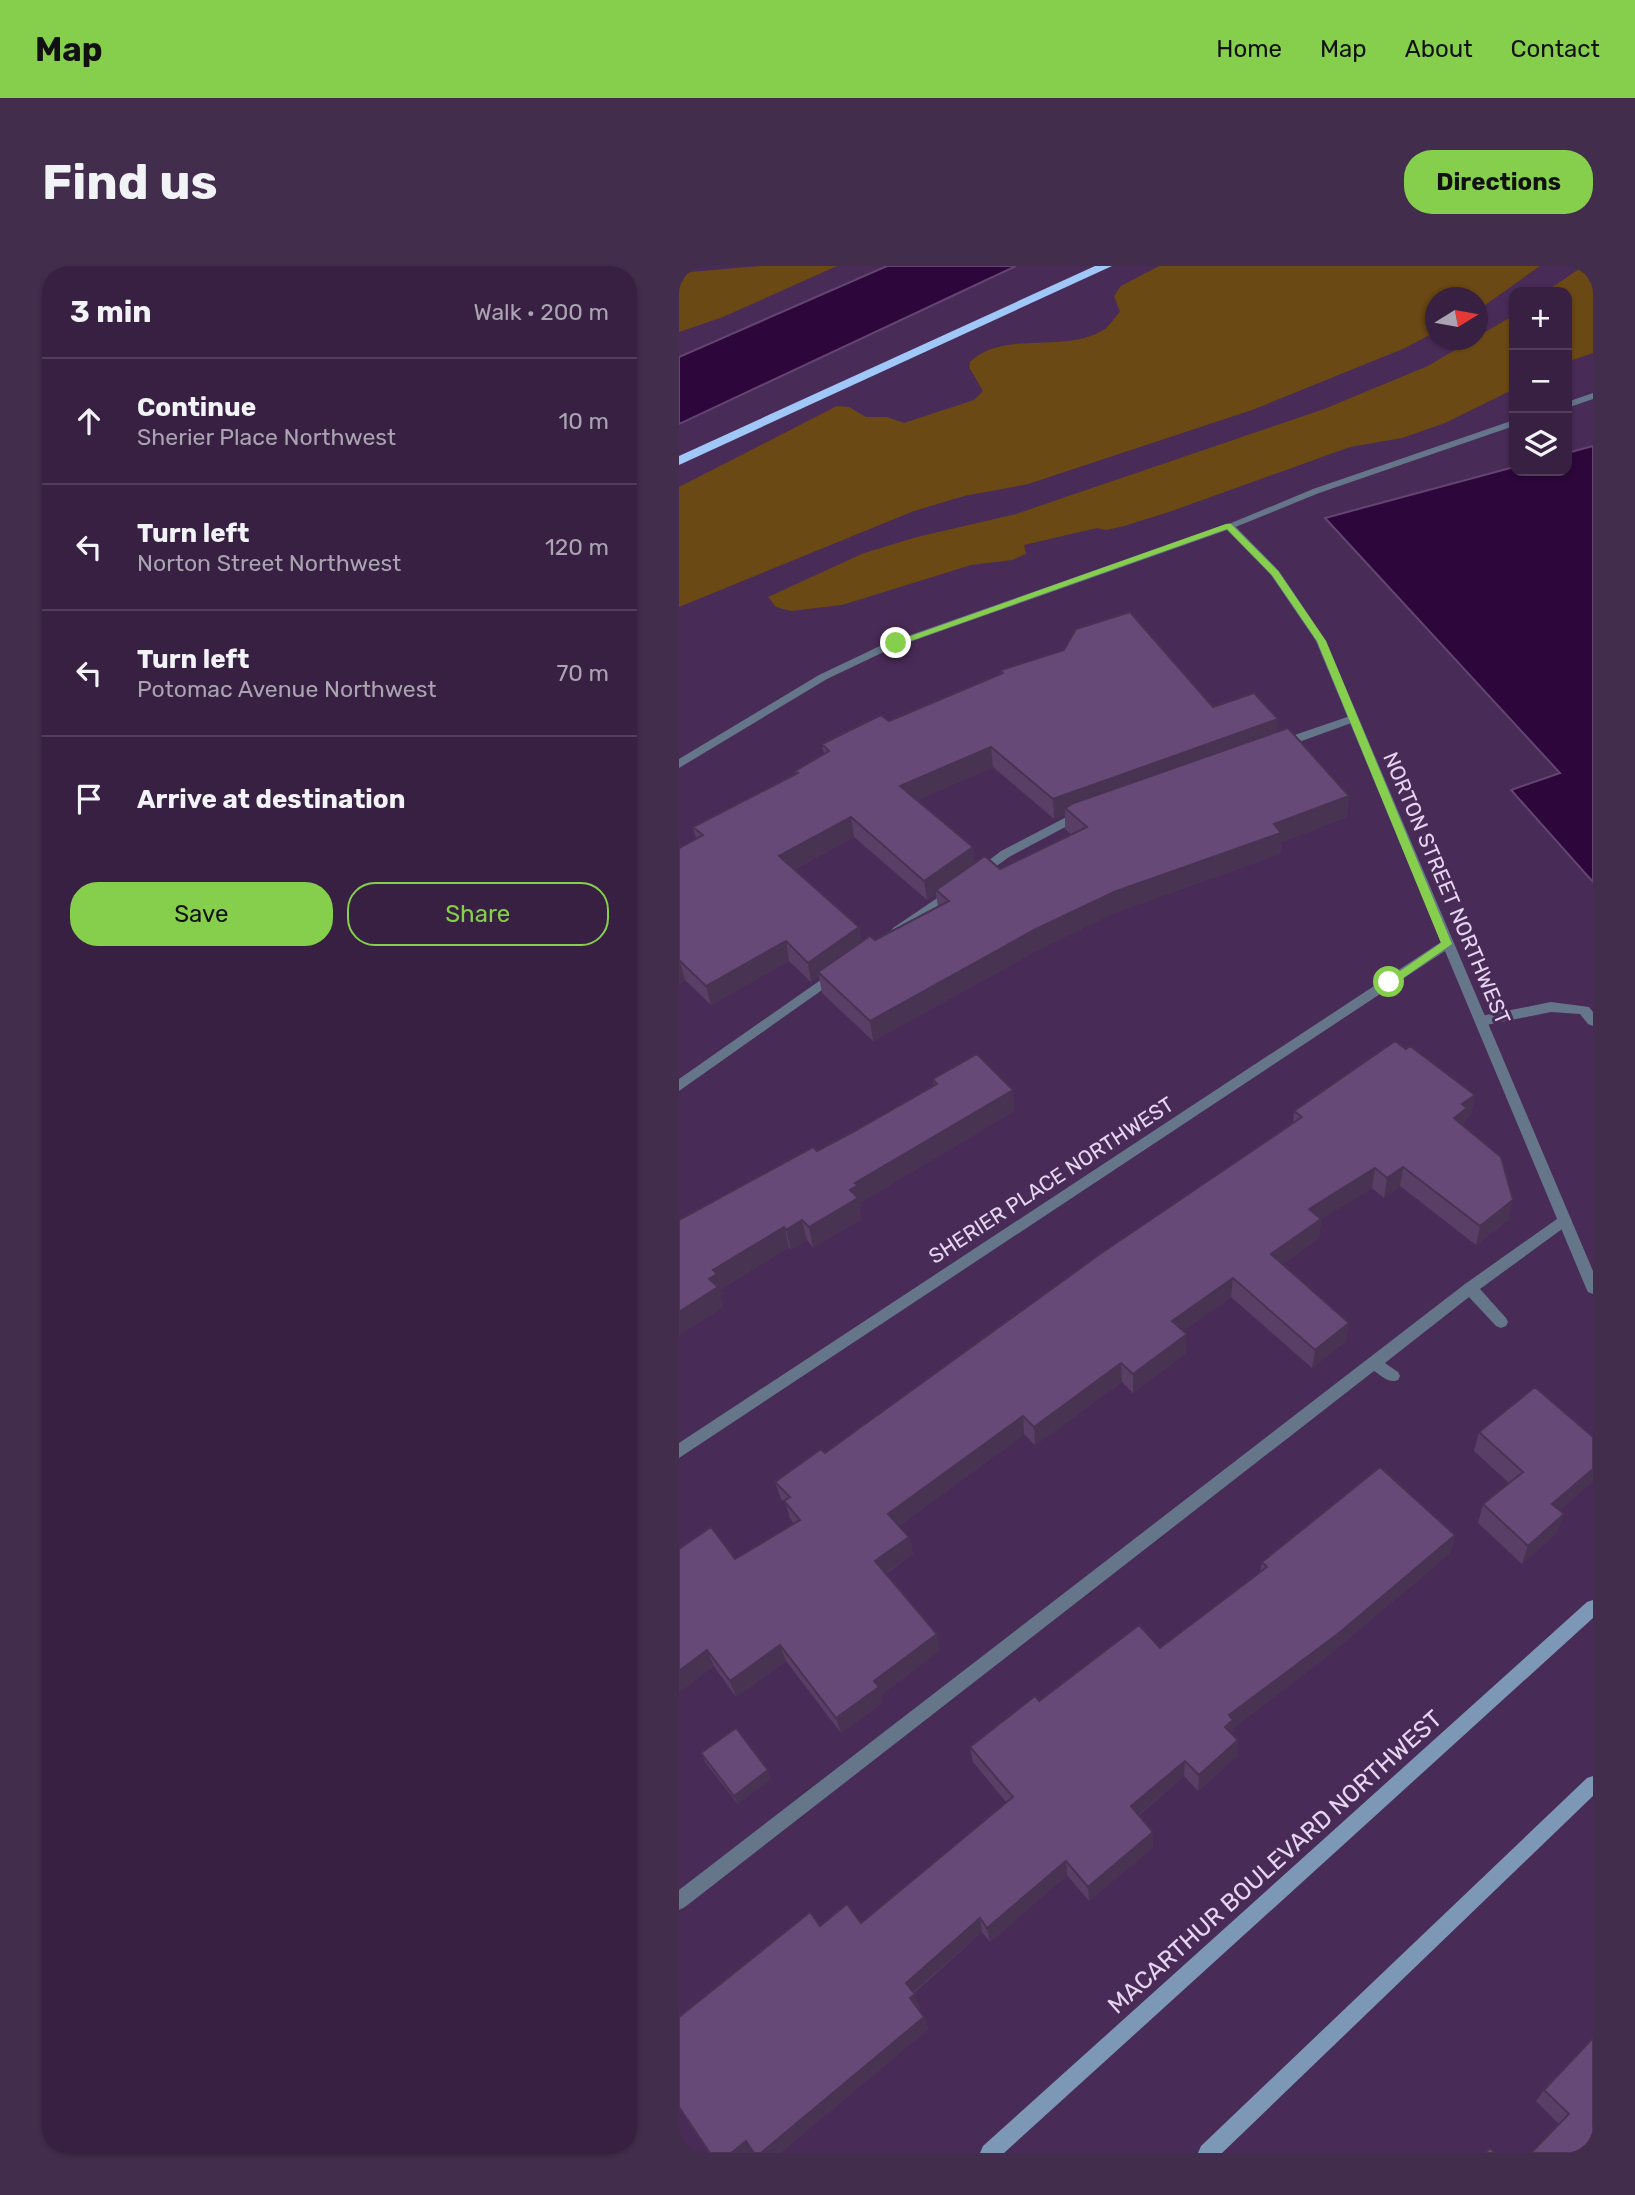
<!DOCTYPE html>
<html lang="en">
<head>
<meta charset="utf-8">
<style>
	:root { --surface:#372041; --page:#422d4c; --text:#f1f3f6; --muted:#aaa3b1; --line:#513e5a; --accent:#86cf4c }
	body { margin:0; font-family:Rubik,sans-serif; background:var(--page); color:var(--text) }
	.controls { position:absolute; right:21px; top:21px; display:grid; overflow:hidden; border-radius:14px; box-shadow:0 2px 5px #0004 }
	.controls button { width:63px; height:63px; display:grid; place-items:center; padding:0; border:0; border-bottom:2px solid var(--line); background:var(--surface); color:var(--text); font:35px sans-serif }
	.compass { position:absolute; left:746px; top:21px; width:63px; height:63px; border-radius:50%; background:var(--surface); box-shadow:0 2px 5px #0004; rotate:79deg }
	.stop { position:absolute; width:21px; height:21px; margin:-16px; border:5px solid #86cf4c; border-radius:50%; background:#fff }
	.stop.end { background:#86cf4c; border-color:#fff; box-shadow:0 2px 7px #0008 }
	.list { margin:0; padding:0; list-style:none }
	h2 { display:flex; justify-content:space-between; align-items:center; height:91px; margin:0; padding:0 28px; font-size:30px }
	h2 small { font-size:23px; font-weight:400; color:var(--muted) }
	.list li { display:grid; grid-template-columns:46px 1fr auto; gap:21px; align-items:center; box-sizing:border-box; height:126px; padding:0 28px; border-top:2px solid var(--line) }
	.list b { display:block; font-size:26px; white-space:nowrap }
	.list p { margin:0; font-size:23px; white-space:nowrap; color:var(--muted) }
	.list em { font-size:23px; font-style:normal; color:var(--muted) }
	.actions { display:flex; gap:14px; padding:21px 28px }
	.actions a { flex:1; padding:16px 0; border:2px solid var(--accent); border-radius:28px; text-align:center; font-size:24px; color:var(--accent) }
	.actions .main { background:var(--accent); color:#111 }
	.icon { flex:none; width:38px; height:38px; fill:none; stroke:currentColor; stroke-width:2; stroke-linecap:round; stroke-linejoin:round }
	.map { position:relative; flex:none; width:914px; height:1887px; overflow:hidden; border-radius:28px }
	header { display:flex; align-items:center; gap:42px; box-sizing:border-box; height:98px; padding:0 35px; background:var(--accent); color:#111 }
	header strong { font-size:33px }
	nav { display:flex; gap:38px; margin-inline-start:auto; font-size:24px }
	.intro { display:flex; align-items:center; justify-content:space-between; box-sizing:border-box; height:168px; padding:0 42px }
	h1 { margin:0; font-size:49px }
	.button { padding:18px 32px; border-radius:28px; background:var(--accent); color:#111; font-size:24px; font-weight:700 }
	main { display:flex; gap:42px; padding:0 42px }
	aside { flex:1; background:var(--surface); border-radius:28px; box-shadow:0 2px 5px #0004 }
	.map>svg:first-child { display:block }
	.green { fill:#6b4914 }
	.water { fill:#2d073c; stroke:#644572; stroke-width:2 }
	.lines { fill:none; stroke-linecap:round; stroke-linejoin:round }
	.lane { fill:#65768a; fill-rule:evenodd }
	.street { fill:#65768a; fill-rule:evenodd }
	.secondary { fill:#7d97b6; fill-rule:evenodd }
	.highway { fill:#9fc7f7; fill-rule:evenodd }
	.wall { fill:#593f66; fill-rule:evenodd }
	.shaded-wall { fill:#483353 }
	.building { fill:#674977; stroke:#483353; stroke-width:2 }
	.route { fill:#86cf4c }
	.labels { text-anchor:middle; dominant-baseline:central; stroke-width:6; stroke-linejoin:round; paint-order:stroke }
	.street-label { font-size:21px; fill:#e6d5f0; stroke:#492b57 }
	.near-street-label { font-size:24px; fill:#e6d5f0; stroke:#492b57 }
</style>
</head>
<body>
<header>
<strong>Map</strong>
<nav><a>Home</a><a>Map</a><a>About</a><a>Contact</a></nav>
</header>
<div class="intro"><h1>Find us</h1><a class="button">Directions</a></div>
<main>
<aside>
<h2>3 min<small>Walk · 200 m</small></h2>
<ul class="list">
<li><svg class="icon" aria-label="ahead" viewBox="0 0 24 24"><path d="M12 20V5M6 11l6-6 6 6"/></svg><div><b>Continue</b><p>Sherier Place Northwest</p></div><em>10 m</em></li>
<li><svg class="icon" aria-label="left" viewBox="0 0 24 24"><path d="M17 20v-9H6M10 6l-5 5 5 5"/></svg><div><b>Turn left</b><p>Norton Street Northwest</p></div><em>120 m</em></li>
<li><svg class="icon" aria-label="left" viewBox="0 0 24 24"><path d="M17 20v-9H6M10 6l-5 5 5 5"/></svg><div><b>Turn left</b><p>Potomac Avenue Northwest</p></div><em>70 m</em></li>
<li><svg class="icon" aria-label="arrive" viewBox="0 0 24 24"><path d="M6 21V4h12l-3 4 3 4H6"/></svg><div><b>Arrive at destination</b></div></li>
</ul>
<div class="actions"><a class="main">Save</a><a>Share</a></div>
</aside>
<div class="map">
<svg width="914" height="1887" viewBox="0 0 914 1887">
	<rect width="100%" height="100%" fill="#492b57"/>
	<path class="green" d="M81,0H158L44,51L0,66V7Z
		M480,0H861L799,44V32H757L756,66L726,82L573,144L349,218L285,230L235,245L0,341V221L158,140L170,141L187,151H208L225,157L295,134L304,125L290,101L291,96C326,63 386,89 426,63C431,59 436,51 441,46L435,30L442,20Z
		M904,0H914V87L888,96V26H867Z
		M835,49V123L766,157L723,172L671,181L490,246L445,260L427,264L418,262L345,279L347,288L333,294L292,299L163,339L112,345L97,341L89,331L185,287L238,271L337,248L645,143L749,100Z"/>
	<path class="water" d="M208,0H337L0,158V91Z
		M914,180V616L832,524L881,507L646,252L835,201V205H888V187Z"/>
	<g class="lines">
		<path class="lane" d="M914,127V133L888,142V136Z
			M835,154V160L640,227L554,262L545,260L634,223Z
			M674,449L678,451V455L606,481L602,482L596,478L598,475Z
			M401,544L405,545V551L330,591L305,609H297L295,606L322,585Z
			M273,622L277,623L279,626L277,629L222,668H214L212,665L214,662Z
			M156,704L160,706L162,709L160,712L0,825V813Z
			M872,736L910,741L914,746V760L909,758L901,748L872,746L802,760L796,755L802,750Z
			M885,948L890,950L892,954L890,958L801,1023L827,1052L829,1056L827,1060L822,1062L817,1060L790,1031L706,1097L719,1106L721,1110L719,1114C710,1118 703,1110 695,1105L6,1641L0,1644V1624L786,1018Z"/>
		<path class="street" d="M550,257L554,258L600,305L647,375L914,1005V1028L909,1026L907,1022L766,685L0,1192V1177L762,676L637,375L592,309L548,264L211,383L148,413L0,502V493L140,409L203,379Z"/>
		<path class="secondary" d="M914,1334V1352L325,1887H301L304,1880L908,1336Z
			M914,1510V1530L543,1887H519L522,1880L908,1512Z"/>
		<path class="highway" d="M416,0H433L0,199V190Z"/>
	</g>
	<path class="wall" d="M322,404L534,441L598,466L668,551L602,576L601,588L435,647L357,685L194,775L143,727L140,710L132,716L110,695L32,739L6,714L0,718V582L17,573L14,561L116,508V505L145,488L143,478L210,455L322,408ZM314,501L375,553L386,549V563L393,569L321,603L295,597L294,581L238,534ZM175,571L248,634L257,628L259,641L196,674L182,676L180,661L116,603Z
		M727,783L796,829L792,849L786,853L784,860L829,954L797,979L721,920L705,932L693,922L642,953L640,972L604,998L667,1075L633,1102L552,1031L504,1065L507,1087L454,1127L443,1116L356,1179L345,1168L220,1260L230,1271L234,1288L207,1308L261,1384L202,1429L204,1436L162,1467L107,1395L57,1431L35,1400L0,1426V1283L56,1293L115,1258L111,1252L107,1239L102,1233L96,1216L146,1187L614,857L615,845Z
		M254,813L334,824L335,845L182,936V940L180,941L182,953L134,982L128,974L112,984L110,981L42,1023L44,1028L41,1030L44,1041L0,1069L172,867L255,819Z
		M800,1166L914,1171V1216L880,1244L878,1267L843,1298L799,1257L804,1238L830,1217L795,1185Z
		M776,1269L771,1287L656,1384L554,1462L553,1468L558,1490L519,1525L505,1510L460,1549L474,1566V1581L410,1635L388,1609L311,1676L303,1666L235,1727L240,1741L238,1742L245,1751L249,1763L101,1887H75L74,1886L72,1887H31L141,1660L182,1657L327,1536L294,1496L291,1481L360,1435L481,1382L581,1306L583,1296Z
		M22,1487L92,1513L59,1538L26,1496Z
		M914,1772V1887L880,1858L857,1835L865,1824Z"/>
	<path class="shaded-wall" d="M599,453L598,473L386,542V549L375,553L374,533Z
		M312,481L314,501L224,540L221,520Z
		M670,530L668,551L602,576L601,588L435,647L357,685L194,775L191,755L355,664L435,626L595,558Z
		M172,551L175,571L104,609L100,590Z
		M294,581L296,600L257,624V628L248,634L245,615Z
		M180,661L183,680L139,706L140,710L132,716L129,697Z
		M107,675L110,695L32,739L27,720Z
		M0,695H1L6,714L0,718Z
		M334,824L335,845L182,936V940L180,941L182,953L134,982L130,961L171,924L176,917Z
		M796,829L792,849L786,853L784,862L775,852L783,838Z
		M724,901L721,920L705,932L708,912Z
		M696,902L693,922L642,953L640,972L591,1007L592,988L630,943Z
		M834,934L829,954L797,979L801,960Z
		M123,954L128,974L112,984L107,964Z
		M105,961L110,981L42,1023L44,1028L41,1030L44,1041L0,1069V1046L30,1013L34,1004Z
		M554,1012L552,1031L492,1074L493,1055Z
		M670,1057L667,1075L633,1102L636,1084Z
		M508,1068L507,1087L454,1127V1108Z
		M442,1097L443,1116L356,1179L355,1161Z
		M344,1150L345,1168L213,1265L209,1248Z
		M914,1203V1216L867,1256L873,1238Z
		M885,1248L878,1267L843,1298L849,1280Z
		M776,1269L771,1287L656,1384L554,1462L553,1470L546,1461L550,1449Z
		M230,1271L234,1288L200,1312L196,1295Z
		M258,1368L261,1384L202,1429L204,1436L162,1467L157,1452L195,1415Z
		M101,1379L107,1395L57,1431L51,1415Z
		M28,1384L35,1400L0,1426V1405Z
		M559,1474L558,1490L519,1525L520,1509Z
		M506,1495L505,1510L452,1555V1540Z
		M89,1504L92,1513L59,1538L55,1530Z
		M474,1566V1581L410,1635L409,1621Z
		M387,1595L388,1609L311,1676L308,1662Z
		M301,1652L303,1666L231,1729L227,1717Z
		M236,1728L240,1741L235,1745L231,1732Z
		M245,1751L249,1763L101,1887H82Z
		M67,1875L74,1886L72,1887H52Z"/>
	<path class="building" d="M451,346L534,441L575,427L599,453L374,533L312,481L221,520L294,581L245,615L172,551L100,590L180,661L129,697L107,675L27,720L1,695H0V582L24,569L14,561L119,507L116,505L150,485L143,478L202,449L210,455L324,407L322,404L385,384L397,363Z
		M609,462L670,530L595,558L602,567L435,626L355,664L191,755L139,706L191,670L196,674L270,635L257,624L306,590L321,603L408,561L386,542L395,537Z
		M716,775L727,783L731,780L796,829L783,838L788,842L775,852L822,891L834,934L801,960L724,901L708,912L696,902L630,943L642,953L592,988L670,1057L636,1084L554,1012L493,1055L508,1068L454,1108L442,1097L355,1161L344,1150L209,1248L230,1271L196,1295L258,1368L195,1415L200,1421L157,1452L101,1379L51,1415L28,1384L0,1405V1283L32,1261L56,1293L121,1254L105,1235L111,1231L96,1216L142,1183L146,1187L421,988L623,851L615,845Z
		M298,788L334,824L176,917L179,919L171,924L179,932L130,961L123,954L107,964L105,961L34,1004L38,1008L30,1013L39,1021L0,1046V954L134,881L138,885L172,867L258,818L254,813Z
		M856,1121L914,1171V1203L873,1238L885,1248L849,1280L804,1238L844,1206L800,1166Z
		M701,1201L776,1269L660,1367L550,1449L554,1454L546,1461L559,1474L520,1509L506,1495L452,1540L474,1566L409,1621L387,1595L308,1662L301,1652L227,1717L236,1728L231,1732L245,1751L82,1887H75L67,1875L52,1887H31L0,1841V1751L131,1646L141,1660L168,1638L182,1657L334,1531L291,1481L356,1430L360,1435L460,1359L481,1382L588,1301L583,1296Z
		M57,1462L89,1504L55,1530L22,1487Z
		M914,1772V1887H852L890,1848L865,1824Z
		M811,1882L816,1887H806Z"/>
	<path class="route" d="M547,258H552L599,305L647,375L773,678L714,719L705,716L762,677L638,375L593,309L548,263L220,379L212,377Z"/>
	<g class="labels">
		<g class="street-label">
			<text transform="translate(768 622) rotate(67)">NORTON STREET NORTHWEST</text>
			<text transform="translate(372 914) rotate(-33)">SHERIER PLACE NORTHWEST</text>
		</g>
		<g class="near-street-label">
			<text transform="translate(596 1596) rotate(-42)">MACARTHUR BOULEVARD NORTHWEST</text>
		</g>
	</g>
</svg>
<div class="controls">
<button>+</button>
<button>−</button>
<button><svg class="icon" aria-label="layers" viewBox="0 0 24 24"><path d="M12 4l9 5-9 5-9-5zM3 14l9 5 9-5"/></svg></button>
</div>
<svg class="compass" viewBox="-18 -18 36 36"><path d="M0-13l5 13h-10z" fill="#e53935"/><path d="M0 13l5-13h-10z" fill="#aaa3b1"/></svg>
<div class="stop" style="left:710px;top:716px"></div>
<div class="stop end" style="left:217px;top:377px"></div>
</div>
</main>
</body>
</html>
